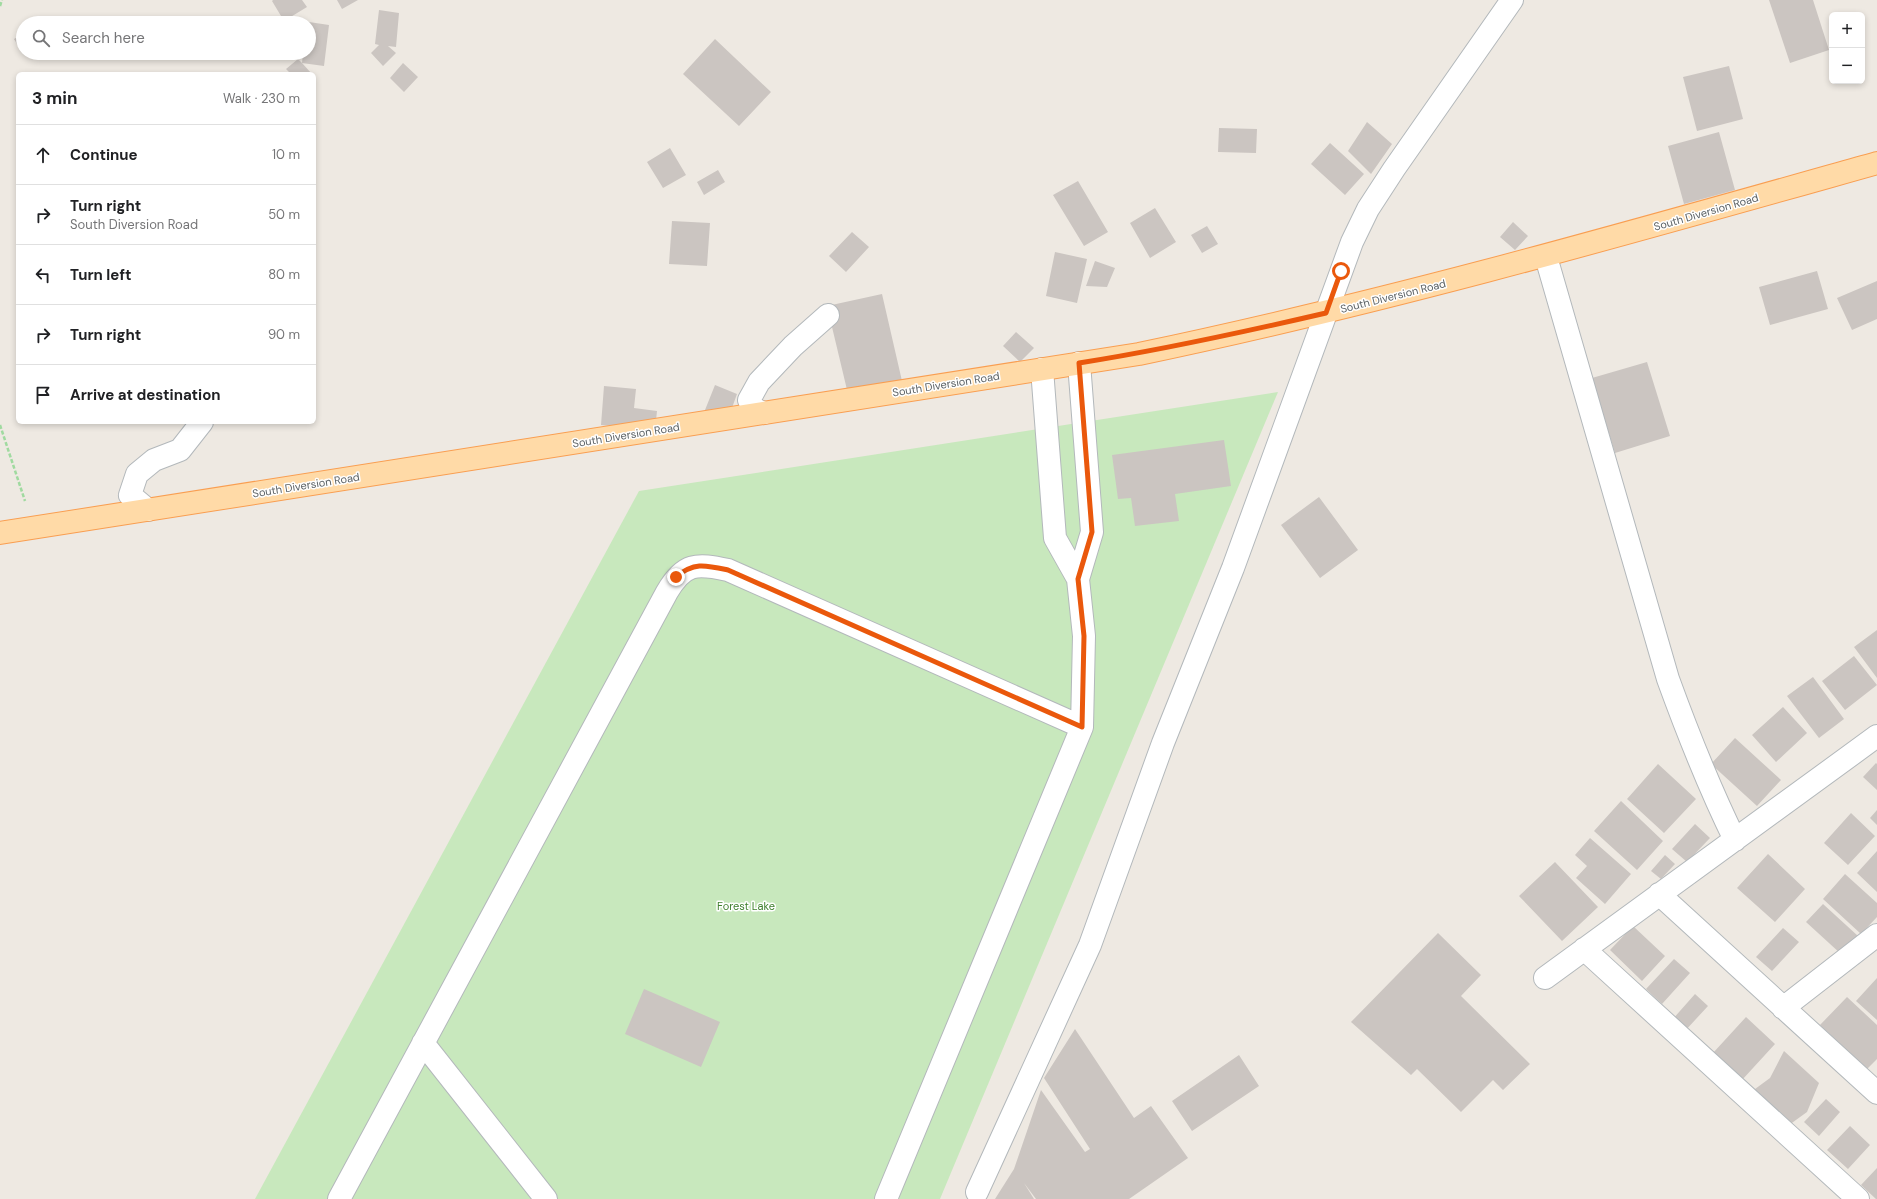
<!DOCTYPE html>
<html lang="en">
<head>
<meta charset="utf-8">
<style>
	:root { --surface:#fff; --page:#f6f6f6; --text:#202124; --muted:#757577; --line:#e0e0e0 }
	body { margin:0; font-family:"DM Sans",sans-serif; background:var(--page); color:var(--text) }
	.controls { position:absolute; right:12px; top:12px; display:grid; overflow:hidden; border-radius:6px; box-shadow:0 2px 6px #0003 }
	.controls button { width:36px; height:36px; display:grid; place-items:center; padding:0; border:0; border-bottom:1px solid var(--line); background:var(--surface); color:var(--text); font:20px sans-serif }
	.stop { position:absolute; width:12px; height:12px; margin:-9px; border:3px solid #ea580c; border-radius:50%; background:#fff }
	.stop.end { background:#ea580c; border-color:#fff; box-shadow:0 1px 4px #0008 }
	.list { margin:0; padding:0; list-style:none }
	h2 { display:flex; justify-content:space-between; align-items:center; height:52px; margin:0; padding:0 16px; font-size:17px }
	h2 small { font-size:13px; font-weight:400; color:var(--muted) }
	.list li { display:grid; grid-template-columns:26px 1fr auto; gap:12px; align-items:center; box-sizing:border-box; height:60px; padding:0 16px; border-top:1px solid var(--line) }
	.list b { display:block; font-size:15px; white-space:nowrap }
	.list p { margin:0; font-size:13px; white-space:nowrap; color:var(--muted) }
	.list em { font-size:13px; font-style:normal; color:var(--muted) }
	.icon { flex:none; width:22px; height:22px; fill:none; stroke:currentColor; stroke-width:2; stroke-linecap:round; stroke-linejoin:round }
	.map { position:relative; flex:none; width:1877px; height:1199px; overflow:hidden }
	.search { position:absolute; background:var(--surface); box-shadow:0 2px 6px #0003; left:16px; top:16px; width:300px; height:44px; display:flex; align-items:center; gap:10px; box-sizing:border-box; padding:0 14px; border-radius:22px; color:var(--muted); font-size:15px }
	.panel { position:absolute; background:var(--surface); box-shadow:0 2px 6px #0003; left:16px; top:72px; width:300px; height:352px; border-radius:6px }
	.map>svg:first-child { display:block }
	.green { fill:#c8e8bd }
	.building { fill:#cbc5c1 }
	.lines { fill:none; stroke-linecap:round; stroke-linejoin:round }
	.minor-casing { stroke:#b3b8bb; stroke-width:24 }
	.major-casing { stroke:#f99e51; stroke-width:24 }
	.path { stroke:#a0daa0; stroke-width:2.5; stroke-dasharray:4 2; stroke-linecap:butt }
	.minor { stroke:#fff; stroke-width:22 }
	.major { stroke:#ffdaa7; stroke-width:22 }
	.route { stroke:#ea580c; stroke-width:5 }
	.labels { text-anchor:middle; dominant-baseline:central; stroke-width:3; stroke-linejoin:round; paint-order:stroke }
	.street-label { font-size:11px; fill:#5b6164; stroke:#fff }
	.park-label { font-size:11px; fill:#40802f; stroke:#fff }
</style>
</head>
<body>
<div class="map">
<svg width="1877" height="1199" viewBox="0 0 1877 1199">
	<rect width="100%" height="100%" fill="#eee9e2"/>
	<path class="green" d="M1278,392L940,1199H255L639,491Z"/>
	<path class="building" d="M273,0H302L307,7L284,21L272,1Z
		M337,0H358L342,9Z
		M1769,0H1813L1829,50L1790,63Z
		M379,10L399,13L396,47L388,46L396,53L383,66L371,53L379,45L375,44Z
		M309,22L329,25L324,66L302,63L303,53H309Z
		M23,34V54L14,39Z
		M715,39L771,92L739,126L683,74Z
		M298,59L302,63L312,74H291L286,69Z
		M403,63L418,77L404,92L390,78Z
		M1729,66L1743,119L1697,131L1683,77Z
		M1367,122L1392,144L1371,174L1348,151Z
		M1219,128L1257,129L1256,153L1218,152Z
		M1719,132L1735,190L1684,204L1668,146Z
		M1330,143L1364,174L1345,195L1311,164Z
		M670,148L686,175L663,188L647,162Z
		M718,170L725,182L704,195L697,182Z
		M1078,181L1108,232L1084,246L1053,195Z
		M1155,208L1176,242L1150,258L1130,223Z
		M672,221L710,223L707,266L669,264Z
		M1513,222L1528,236L1515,250L1500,237Z
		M1207,226L1218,244L1202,253L1191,235Z
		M852,232L869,247L846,272L829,256Z
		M1055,252L1087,259L1077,303L1046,296Z
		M1095,261L1115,268L1107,287L1086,286Z
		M1817,271L1828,309L1770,325L1759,287Z
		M1877,281V319L1852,330L1837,298Z
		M882,294L902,381L848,394L827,306Z
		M1016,332L1034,348L1020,362L1003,346Z
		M1647,362L1670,436L1615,453L1592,378Z
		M715,385L737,394L728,419L705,410Z
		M604,386L636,389L634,408L657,411L655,430L601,425Z
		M1224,440L1231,486L1175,494L1179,521L1135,526L1131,498L1118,499L1112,455Z
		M1319,497L1358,550L1320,578L1281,525Z
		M1877,630V678L1854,647Z
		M1854,656L1877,685L1845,710L1822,681Z
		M1813,677L1844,719L1819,738L1787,696Z
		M1783,707L1807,733L1776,762L1752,735Z
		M1735,738L1781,780L1757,806L1711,764Z
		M1876,763L1877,764V790L1863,777Z
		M1658,764L1696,799L1664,833L1627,799Z
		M1621,801L1663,841L1637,870L1594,831Z
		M1877,810V825L1870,818Z
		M1851,813L1875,836L1848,865L1824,843Z
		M1695,824L1710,838L1687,862L1672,849Z
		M1590,838L1631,874L1605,904L1576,878L1587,866L1575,855Z
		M1877,851V892L1857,873Z
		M1768,854L1805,889L1775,922L1737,888Z
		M1665,855L1675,864L1661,879L1651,871Z
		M1555,862L1598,907L1562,941L1519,896Z
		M1845,874L1877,903V917L1861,934L1823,899Z
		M1823,904L1858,936L1841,954L1806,922Z
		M1633,926L1665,956L1642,981L1610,950Z
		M1783,928L1799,942L1772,971L1756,957Z
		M1438,933L1481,975L1461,996L1530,1064L1503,1090L1493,1080L1461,1112L1417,1069L1411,1075L1351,1022Z
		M1674,959L1690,973L1662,1004L1646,989Z
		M1877,978V1020L1856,1001Z
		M644,989L720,1022L701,1067L625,1034Z
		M1695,994L1708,1006L1684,1032L1672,1020Z
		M1847,997L1877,1025V1059L1867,1069L1820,1025Z
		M1746,1017L1775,1044L1742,1080L1713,1053Z
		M1075,1029L1134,1118L1151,1106L1188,1158L1129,1199H1036L1024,1183L1034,1199H995L1014,1169L1041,1090L1085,1152L1090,1149L1044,1078Z
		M1784,1051L1819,1083L1807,1112L1789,1125L1751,1092L1770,1078Z
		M1239,1055L1259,1086L1192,1131L1172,1101Z
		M1826,1099L1840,1112L1819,1136L1804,1122Z
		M1850,1126L1870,1145L1848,1169L1827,1150Z
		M1877,1168V1199H1876L1861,1185Z"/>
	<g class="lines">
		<g class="minor-casing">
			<path id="minor" d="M1546,257L1668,679C1688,734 1709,787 1735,840
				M1042,369L1055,538L1078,579L1092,532L1079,363
				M764,413L752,408L749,400L759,382L793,346L828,315
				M148,510L130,495L137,474L154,460L180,450L202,422
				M1659,894L1877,1093
				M1584,949L1858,1199
				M1545,978L1877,736
				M1783,1008L1877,935
				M423,1043L546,1199
				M977,1192L1090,945L1163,743L1233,568L1352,242L1368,209L1394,169L1512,0
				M339,1199L667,592C684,563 696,563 728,570L1082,727
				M886,1199L1082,727L1084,636L1078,579"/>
		</g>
		<g class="major-casing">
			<path id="major" d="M0,533L1139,354C1388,302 1632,232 1877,163"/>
		</g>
		<path class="path" d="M0,6L2,0
			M0,425L25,501"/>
		<use href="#minor" class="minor"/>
		<use href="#major" class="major"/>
	</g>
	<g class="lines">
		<path class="route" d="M676,577C694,562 705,565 728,570L1082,727L1084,636L1078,579L1092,532L1079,363C1162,350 1244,332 1326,313L1341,271"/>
	</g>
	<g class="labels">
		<g class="street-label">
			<text transform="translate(1706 212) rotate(-16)">South Diversion Road</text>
			<text transform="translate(1393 296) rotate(-14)">South Diversion Road</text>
			<text transform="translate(946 384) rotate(-9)">South Diversion Road</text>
			<text transform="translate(626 435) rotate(-9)">South Diversion Road</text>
			<text transform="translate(306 485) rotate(-9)">South Diversion Road</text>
		</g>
		<g class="park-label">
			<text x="746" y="906">Forest Lake</text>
		</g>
	</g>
</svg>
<div class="controls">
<button>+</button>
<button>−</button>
</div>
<div class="stop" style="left:1341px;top:271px"></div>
<div class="stop end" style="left:676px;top:577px"></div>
<div class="search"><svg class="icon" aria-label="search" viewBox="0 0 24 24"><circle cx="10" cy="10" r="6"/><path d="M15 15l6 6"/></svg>Search here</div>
<section class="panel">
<h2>3 min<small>Walk · 230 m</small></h2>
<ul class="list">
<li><svg class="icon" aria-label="ahead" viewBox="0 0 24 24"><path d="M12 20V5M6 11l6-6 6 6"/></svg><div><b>Continue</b></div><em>10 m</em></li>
<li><svg class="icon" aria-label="right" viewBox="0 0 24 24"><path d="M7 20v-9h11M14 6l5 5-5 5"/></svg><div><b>Turn right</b><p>South Diversion Road</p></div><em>50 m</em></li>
<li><svg class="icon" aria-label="left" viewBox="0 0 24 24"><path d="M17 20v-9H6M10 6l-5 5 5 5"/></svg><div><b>Turn left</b></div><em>80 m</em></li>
<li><svg class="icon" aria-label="right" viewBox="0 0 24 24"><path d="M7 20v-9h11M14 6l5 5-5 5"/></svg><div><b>Turn right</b></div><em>90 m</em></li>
<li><svg class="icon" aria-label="arrive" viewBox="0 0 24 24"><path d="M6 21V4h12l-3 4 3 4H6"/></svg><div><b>Arrive at destination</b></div></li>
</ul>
</section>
</div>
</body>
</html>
